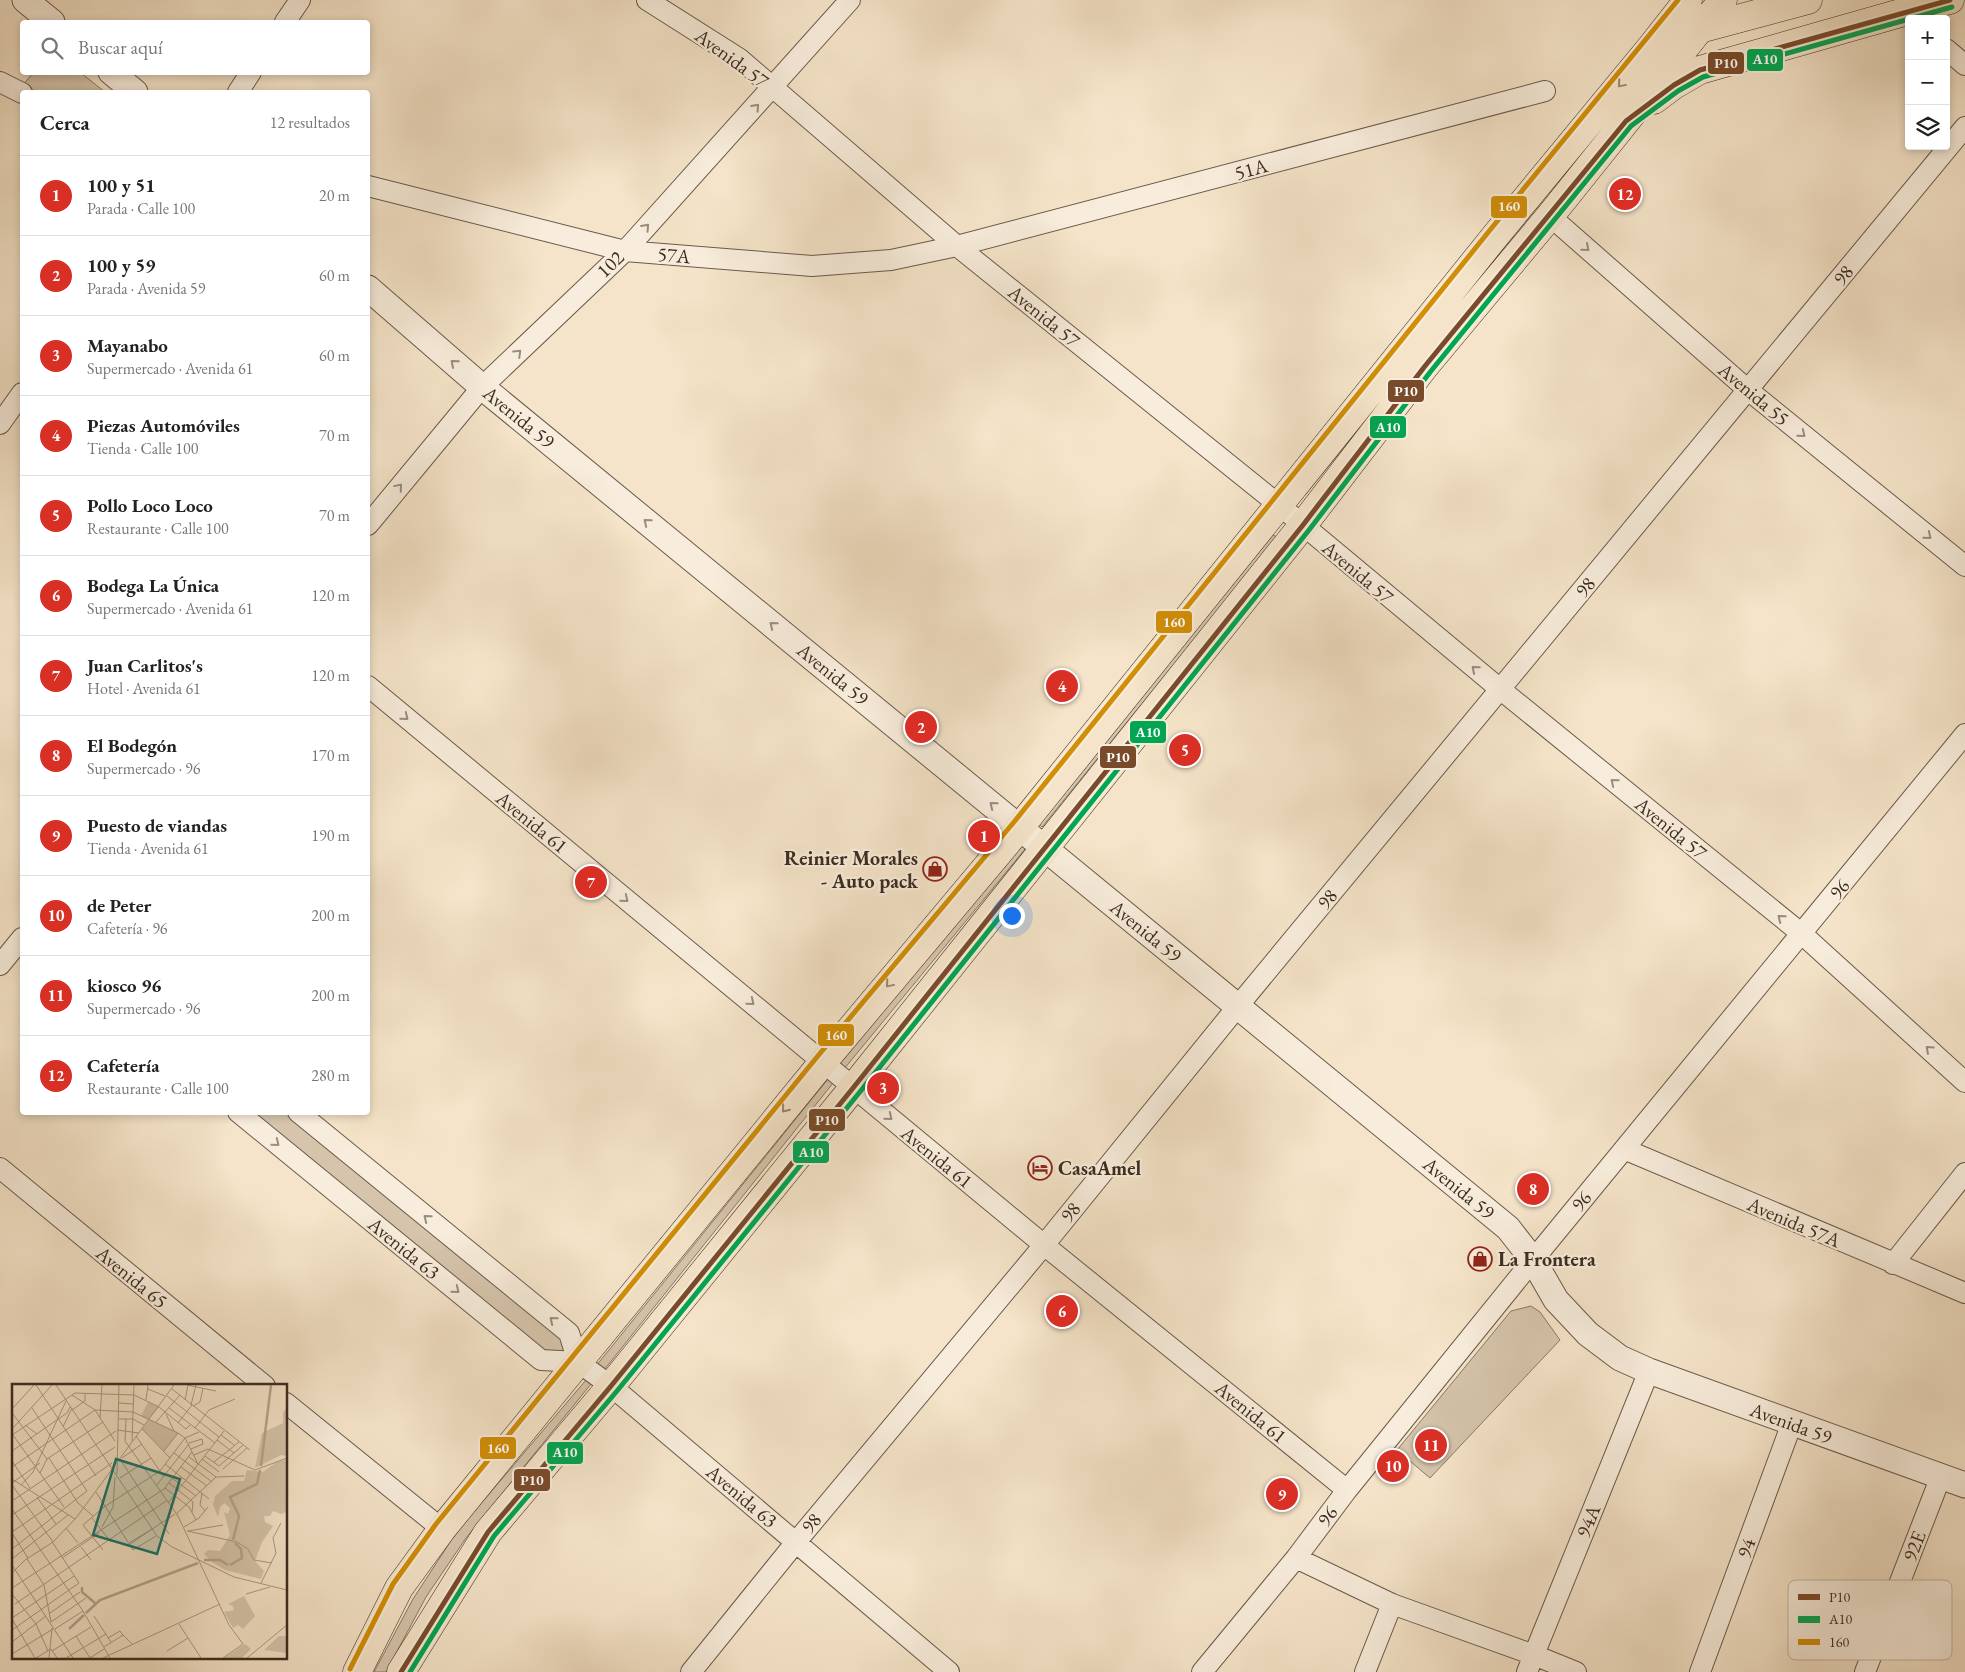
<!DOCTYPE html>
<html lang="es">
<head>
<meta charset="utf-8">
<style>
	:root { --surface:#fff; --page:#f2f2f2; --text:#222; --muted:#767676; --line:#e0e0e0; --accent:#d93025 }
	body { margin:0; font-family:"EB Garamond",serif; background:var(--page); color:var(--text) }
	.controls { position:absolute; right:15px; top:15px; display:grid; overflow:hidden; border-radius:5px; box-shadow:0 2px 8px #0003 }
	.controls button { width:45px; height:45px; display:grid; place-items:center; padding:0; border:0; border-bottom:1px solid var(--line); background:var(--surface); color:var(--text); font:25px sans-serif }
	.you { position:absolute; left:1011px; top:915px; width:18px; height:18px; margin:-12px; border:4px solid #fff; border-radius:50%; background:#1a73e8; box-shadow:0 0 0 8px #1a73e833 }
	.badge { display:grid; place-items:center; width:32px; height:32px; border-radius:50%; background:var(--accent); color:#fff; font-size:16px; font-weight:700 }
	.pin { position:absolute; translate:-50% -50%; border:2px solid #fff; box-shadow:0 1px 5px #0006 }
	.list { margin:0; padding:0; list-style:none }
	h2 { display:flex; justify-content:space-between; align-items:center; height:65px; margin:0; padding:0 20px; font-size:21px }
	h2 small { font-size:16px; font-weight:400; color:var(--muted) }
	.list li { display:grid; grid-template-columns:32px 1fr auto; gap:15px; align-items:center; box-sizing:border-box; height:80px; padding:0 20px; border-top:1px solid var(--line) }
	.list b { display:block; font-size:19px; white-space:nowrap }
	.list p { margin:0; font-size:16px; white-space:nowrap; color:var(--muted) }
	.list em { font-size:16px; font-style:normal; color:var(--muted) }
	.icon { flex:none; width:28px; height:28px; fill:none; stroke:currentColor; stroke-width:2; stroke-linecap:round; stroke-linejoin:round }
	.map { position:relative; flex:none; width:1965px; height:1672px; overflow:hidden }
	.search { position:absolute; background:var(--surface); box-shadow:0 2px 8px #0003; left:20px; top:20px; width:350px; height:55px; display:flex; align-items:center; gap:12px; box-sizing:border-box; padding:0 18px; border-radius:5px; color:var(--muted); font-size:19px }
	.panel { position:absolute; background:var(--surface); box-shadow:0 2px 8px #0003; left:20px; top:90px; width:350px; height:1025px; border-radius:5px }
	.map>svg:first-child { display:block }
	.green { fill:#d6c5ac; stroke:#897866 }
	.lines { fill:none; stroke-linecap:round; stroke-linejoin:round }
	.minor-casing { stroke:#6a5a4a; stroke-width:22 }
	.tertiary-casing { stroke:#6a5a4a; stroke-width:27 }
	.primary-casing { stroke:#3c2c1f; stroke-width:29 }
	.minor { stroke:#f8eddc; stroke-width:20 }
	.tertiary { stroke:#f8eddc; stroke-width:25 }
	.primary { stroke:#f5e4c9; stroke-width:28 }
	.bus-1-casing { stroke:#f8eddc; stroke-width:9 }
	.bus-2-casing { stroke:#f8eddc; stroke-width:9 }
	.bus-3-casing { stroke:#f8eddc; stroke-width:9 }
	.bus-1 { stroke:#7a4b2a; stroke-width:5 }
	.bus-2 { stroke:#00a651; stroke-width:5 }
	.bus-3 { stroke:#d28e06; stroke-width:5 }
	.oneway { stroke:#988874 }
	.oneway2 { stroke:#9a8c7e }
	.labels { text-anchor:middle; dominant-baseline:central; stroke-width:4.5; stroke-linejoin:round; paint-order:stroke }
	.street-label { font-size:20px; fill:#3c2c1f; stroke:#f8eddc }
	.poi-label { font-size:20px; font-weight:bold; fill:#3c2c1f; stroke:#f8eddc; text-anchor:start }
	.inset-river { fill:none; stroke:#b6a58f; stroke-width:2.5 }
	.inset-road { fill:none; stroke:#ab9a85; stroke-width:1 }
	.view { fill:#0f766e; fill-opacity:0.15; stroke:#0f766e; stroke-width:2.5 }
	.inset-edge { fill:none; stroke:#3c2c1f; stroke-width:2.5 }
	.key { fill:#f8eddc; stroke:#c0b3a3; stroke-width:1 }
	.key-label { font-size:14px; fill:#3c2c1f }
	.line-badge { stroke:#f8eddc; stroke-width:2 }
	.badge-label { font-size:14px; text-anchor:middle; font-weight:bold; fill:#fff }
</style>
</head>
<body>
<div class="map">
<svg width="1965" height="1672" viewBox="0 0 1965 1672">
	<rect width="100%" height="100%" fill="#f5e4c9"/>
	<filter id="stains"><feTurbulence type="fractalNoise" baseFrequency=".004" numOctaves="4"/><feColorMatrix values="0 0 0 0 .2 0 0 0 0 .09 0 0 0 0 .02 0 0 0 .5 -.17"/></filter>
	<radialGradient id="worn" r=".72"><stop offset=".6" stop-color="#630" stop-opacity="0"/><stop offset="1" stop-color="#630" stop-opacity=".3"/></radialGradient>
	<path class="green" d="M1664,57L1305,495L1303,494L1659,58Z
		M33,73H81L105,92H38L22,86Z
		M1273,535L1277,537L1042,827L1039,824Z
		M1022,846L1026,848L844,1069L839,1064Z
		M828,1079L833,1083L604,1370L596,1366Z
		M249,1113H286L563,1338L567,1355L545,1354Z
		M1531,1306L1540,1312L1560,1340L1430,1478L1397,1450L1511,1311Z
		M586,1380L591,1384L466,1538L426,1597L386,1672H374L413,1599L456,1533Z"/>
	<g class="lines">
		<g class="minor-casing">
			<path id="minor" d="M647,0L740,59L957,246L1279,505L1500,689L1802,934L1965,1082
				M285,22L300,0
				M1946,49L1965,65
				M0,82L22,93
				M238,92L251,72
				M368,186L625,251L812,266L891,260L957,246L1545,91
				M1550,216L1748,390L1965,566
				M0,424L22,393
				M368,525L482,387L625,251L850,0
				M368,686L1044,1245L1347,1490
				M0,965L22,938
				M238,1112L541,1360L578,1362L569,1333L298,1112
				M1624,1149L1965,1293
				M0,1168L265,1386
				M1893,1264L1965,1173
				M578,1362L611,1386L949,1672
				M286,1403L442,1529
				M1296,1558L1392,1604L1534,1655L1576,1672
				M691,1672L796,1542L1044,1245L1238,1006L1965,127
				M1202,1672L1296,1558L1347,1490L1533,1260L1965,734
				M1365,1672L1392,1604
				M1527,1672L1649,1371
				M1700,1672L1792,1423
				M1865,1672L1941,1476"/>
		</g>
		<g class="tertiary-casing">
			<path id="tertiary" d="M25,0L52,22
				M111,72L135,92
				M368,288L482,387L1508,1228L1533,1260L1556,1300L1588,1334L1620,1358L1649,1371L1965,1485"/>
		</g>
		<g class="primary-casing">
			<path id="primary" d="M1696,30L1808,0
				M1654,100L1674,85L1700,70L1904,12L1950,0
				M357,1672L399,1588L442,1529L823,1062L1020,827L1496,235L1652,46L1688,0
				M401,1672L488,1532L611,1386L853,1088L1303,525L1425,366L1550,216L1723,0"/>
		</g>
		<use href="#minor" class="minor"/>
		<use href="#tertiary" class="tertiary"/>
		<use href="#primary" class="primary"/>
		<g class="bus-1-casing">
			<path id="bus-1" d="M401,1672L488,1532L611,1386L853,1088L1303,525L1425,366L1626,121L1674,85L1700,70L1950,0"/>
		</g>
		<g class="bus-2-casing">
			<path id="bus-2" d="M410,1672L494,1536L617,1391L859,1093L1309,530L1431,371L1631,126L1678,91L1703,77L1952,7"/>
		</g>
		<g class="bus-3-casing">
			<path id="bus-3" d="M350,1669L393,1584L436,1524L817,1057L1014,822L1490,230L1678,0"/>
		</g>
		<use href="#bus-1" class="bus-1"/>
		<use href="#bus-2" class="bus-2"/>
		<use href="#bus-3" class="bus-3"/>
	</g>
	<defs><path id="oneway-chevron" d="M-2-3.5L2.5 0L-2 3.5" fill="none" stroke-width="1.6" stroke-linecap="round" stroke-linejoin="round" transform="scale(1.25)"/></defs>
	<g class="oneway">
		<use href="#oneway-chevron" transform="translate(1621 84) rotate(130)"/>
		<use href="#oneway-chevron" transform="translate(889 984) rotate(130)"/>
		<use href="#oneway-chevron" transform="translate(785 1109) rotate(129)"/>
	</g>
	<g class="oneway2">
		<use href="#oneway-chevron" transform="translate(756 107) rotate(-48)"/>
		<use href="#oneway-chevron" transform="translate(646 227) rotate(-48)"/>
		<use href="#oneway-chevron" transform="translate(1586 248) rotate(41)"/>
		<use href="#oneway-chevron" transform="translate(518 353) rotate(-44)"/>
		<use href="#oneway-chevron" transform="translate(454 363) rotate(-139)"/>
		<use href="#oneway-chevron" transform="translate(1802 434) rotate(39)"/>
		<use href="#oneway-chevron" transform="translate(399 487) rotate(-50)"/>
		<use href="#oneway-chevron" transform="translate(647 522) rotate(-141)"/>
		<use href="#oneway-chevron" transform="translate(1928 536) rotate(39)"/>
		<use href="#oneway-chevron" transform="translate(773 625) rotate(-141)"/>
		<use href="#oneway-chevron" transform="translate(1475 669) rotate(-140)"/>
		<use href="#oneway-chevron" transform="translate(405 717) rotate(39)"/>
		<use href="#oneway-chevron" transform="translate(1614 782) rotate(-141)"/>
		<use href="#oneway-chevron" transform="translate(993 805) rotate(-141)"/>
		<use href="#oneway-chevron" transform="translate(625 899) rotate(39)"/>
		<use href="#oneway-chevron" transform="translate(1781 918) rotate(-141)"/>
		<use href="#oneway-chevron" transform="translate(751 1002) rotate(39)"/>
		<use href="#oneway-chevron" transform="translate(1929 1049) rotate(-138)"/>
		<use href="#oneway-chevron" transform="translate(889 1117) rotate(39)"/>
		<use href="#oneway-chevron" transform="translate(276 1143) rotate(39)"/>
		<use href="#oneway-chevron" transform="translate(427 1218) rotate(-141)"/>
		<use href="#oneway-chevron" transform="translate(456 1290) rotate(39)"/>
		<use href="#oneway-chevron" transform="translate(553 1320) rotate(-141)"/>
	</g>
	<defs>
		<g id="shop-ring" transform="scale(1.25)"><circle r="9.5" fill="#f8eddc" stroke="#8f2418" stroke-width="1.5"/><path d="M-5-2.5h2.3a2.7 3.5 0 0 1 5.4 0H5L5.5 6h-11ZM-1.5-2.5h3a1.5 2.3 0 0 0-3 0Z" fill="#8f2418"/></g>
		<g id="hotel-ring" transform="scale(1.25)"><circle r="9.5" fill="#f8eddc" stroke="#8f2418" stroke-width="1.5"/><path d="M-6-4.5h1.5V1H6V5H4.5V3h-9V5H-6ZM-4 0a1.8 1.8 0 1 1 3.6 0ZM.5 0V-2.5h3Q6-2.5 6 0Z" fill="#8f2418"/></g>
	</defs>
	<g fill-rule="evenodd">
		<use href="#shop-ring" x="935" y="869"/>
		<use href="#hotel-ring" x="1040" y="1168"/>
		<use href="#shop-ring" x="1480" y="1259"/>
	</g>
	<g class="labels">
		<g class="street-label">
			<text transform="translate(732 58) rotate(36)">Avenida 57</text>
			<text transform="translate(1251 169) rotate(-15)">51A</text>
			<text transform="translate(674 255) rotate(5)">57A</text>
			<text transform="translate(610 264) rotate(-44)">102</text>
			<text transform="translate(1843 275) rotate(-50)">98</text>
			<text transform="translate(1044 316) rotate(39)">Avenida 57</text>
			<text transform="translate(1754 394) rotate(40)">Avenida 55</text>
			<text transform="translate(519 417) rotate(39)">Avenida 59</text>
			<text transform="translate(1358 572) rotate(40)">Avenida 57</text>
			<text transform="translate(1585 587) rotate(-50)">98</text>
			<text transform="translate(833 674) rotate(39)">Avenida 59</text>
			<text transform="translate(532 822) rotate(39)">Avenida 61</text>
			<text transform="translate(1671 828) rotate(39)">Avenida 57</text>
			<text transform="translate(1839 889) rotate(-51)">96</text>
			<text transform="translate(1327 899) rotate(-50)">98</text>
			<text transform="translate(1146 931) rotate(39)">Avenida 59</text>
			<text transform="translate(937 1157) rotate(39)">Avenida 61</text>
			<text transform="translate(1459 1188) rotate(39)">Avenida 59</text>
			<text transform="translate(1581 1201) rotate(-50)">96</text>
			<text transform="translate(1070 1212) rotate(-51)">98</text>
			<text transform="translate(1794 1222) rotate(23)">Avenida 57A</text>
			<text transform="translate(404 1248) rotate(39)">Avenida 63</text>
			<text transform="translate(132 1277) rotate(39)">Avenida 65</text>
			<text transform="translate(1251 1412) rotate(39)">Avenida 61</text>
			<text transform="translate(1791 1423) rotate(20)">Avenida 59</text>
			<text transform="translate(742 1496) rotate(40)">Avenida 63</text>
			<text transform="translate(1327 1516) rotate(-54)">96</text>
			<text transform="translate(1588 1521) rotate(-68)">94A</text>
			<text transform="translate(811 1523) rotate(-50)">98</text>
			<text transform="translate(1914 1546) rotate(-69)">92E</text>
			<text transform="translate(1746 1548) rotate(-70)">94</text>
		</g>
		<g class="poi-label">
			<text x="918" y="858" text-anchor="end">Reinier Morales<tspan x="918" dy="23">- Auto pack</tspan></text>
			<text x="1058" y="1168">CasaAmel</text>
			<text x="1498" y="1259">La Frontera</text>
		</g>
	</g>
	<g transform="translate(12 1384)">
		<rect width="275" height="275" fill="#f5e4c9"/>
		<path d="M136,18L147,23L137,35L166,49L152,67L130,45L137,36L129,32ZM275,24V72L269,71L243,84L250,49L271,39V28ZM275,76V128L269,130L261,127L258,132H252L253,138L261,142L250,158L243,177L252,187L249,195L213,186L200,178L192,170L196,166L208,167L218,151L212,128L216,130L218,124L212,119L208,123L206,133L201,121L203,112L220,97H232L235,86L251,88L266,77ZM232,212L243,232L231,245L226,241L221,244L212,228L222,226L221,222L216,220ZM267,252H275V269L252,266ZM233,260L239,265L230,274H212Z" fill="#d6c5ac"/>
		<path class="inset-river" d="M249,82L259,1M221,156L227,132L218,113L245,100L248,86M192,176H208L216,181M218,181L230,174L229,165L223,159M70,203V208L83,219M74,229L88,216L186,179M57,245L72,231"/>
		<path class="inset-road" d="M24,1L84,92M44,1L145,152L160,163M175,1L204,7M136,5L153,12M160,5L238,66M60,11L83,26L103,57M155,12L207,53M134,16L136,1M173,16L176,1M106,19L122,20M179,21L184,1M181,22L188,18L191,4M157,24L203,59M0,25L22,1M60,26L73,17V9M0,29L35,75M154,30L162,47M88,34L90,1M107,35H121L132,41M114,35L113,57L166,132L217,241L231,260L211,274M144,38L168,11M166,39L180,21M13,41L25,50M51,43L60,24M183,44L197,26L223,15M0,45L40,1M130,45L158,74M105,46L127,49M0,51L63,9L122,11L147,23L174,45L178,41M1,51L52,123M209,51L222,61M124,52L152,93M205,56L222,69M120,57L122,1M177,59L190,55L191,60L179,65M0,67L55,29L58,23M152,67L166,49M162,69L200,98M182,71L196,65L243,86L275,74M193,72L207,82L231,61M177,73L204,93L232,92M37,74L66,119L81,132M110,74L130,60M35,75L91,38M108,75L157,150M190,75L207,88M0,77L18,104M202,78L227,58M153,80L197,115M0,83L83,26L121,28L166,49L173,54L186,80M169,83L195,102M211,85L235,64M28,89L35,75M105,90L107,1M108,94L139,74M160,94L184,112M0,95L63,135M0,99L28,79M157,99L181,118L180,128M0,101L41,158M9,101L21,88L54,17M144,102L177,60M153,104L177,123L184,136M84,108L121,166L144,152M190,109L188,121L193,127M25,113L44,140M0,117L104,47M156,119L212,47M0,125L71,227L98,274M164,130L204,93M0,131L103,63M80,134L99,158M90,143L101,123L103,93M172,143L187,134L196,123M54,144L66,159M140,145L163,130M175,147L225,158L236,165L242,176L260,179M176,147L211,141M0,148L100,79M0,149L16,174M117,159L140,145L117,161M69,163L79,176M160,163L222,193L275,206M0,165L75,107L20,24M91,166L71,141L92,123L148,87L173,54L187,48M50,174L87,149M0,175L56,131M15,175L32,201L39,238M0,181L61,274M0,189L13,176L41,158L64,134L162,1M249,199L264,169L261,154L269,139M0,204L152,105L180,68M0,210L24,240L36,267M234,210L258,203M3,220L154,117M38,229L68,208M82,232L99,258M0,234L62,192M0,235L23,274M39,238L74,214M167,240L189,274M43,245L71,227M0,246L67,199L41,159M64,252L78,274M96,254L108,247L111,251M0,258L34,232M92,263L111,251L120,260M40,267L79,243M155,267L176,254M0,270L41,245M24,274L39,265L45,274M37,274L40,244M54,274L94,250M78,274L92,265M91,274L208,220M235,274L275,241"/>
		<path class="view" d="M104,75L168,95L145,170L81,151Z"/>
		<rect width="275" height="275" class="inset-edge"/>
	</g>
	<rect x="1788" y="1580" width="164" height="80" rx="8" class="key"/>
	<rect x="1798" y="1594" width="22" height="6" fill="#7a4b2a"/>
	<rect x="1798" y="1616" width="22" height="7" fill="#00a651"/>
	<rect x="1798" y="1639" width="22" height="6" fill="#d28e06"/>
	<g class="key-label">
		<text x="1829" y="1602">P10</text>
		<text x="1829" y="1624">A10</text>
		<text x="1829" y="1647">160</text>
	</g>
	<g class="line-badge">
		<rect x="1746" y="48" width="38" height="24" rx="5" fill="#00a651"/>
		<rect x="1707" y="51" width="38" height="24" rx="5" fill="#7a4b2a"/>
		<rect x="1490" y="195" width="38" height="24" rx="5" fill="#d28e06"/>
		<rect x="1387" y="379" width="38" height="24" rx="5" fill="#7a4b2a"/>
		<rect x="1369" y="415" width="38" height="24" rx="5" fill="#00a651"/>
		<rect x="1155" y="610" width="38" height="24" rx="5" fill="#d28e06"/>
		<rect x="1129" y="720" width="38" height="24" rx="5" fill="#00a651"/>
		<rect x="1099" y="745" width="38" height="24" rx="5" fill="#7a4b2a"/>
		<rect x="817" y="1023" width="38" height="24" rx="5" fill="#d28e06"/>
		<rect x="808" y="1108" width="38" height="24" rx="5" fill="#7a4b2a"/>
		<rect x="792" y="1140" width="38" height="24" rx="5" fill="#00a651"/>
		<rect x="479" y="1436" width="38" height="24" rx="5" fill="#d28e06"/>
		<rect x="546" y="1441" width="38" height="24" rx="5" fill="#00a651"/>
		<rect x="513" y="1468" width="38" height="24" rx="5" fill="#7a4b2a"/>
	</g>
	<g class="badge-label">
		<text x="1765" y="64">A10</text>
		<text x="1726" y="68">P10</text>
		<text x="1509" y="211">160</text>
		<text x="1406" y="396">P10</text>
		<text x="1388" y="432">A10</text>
		<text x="1174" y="627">160</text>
		<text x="1148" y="737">A10</text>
		<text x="1118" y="762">P10</text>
		<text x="836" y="1040">160</text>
		<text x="827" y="1125">P10</text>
		<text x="811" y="1157">A10</text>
		<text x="498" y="1453">160</text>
		<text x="565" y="1457">A10</text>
		<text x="532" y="1485">P10</text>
	</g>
	<rect width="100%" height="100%" filter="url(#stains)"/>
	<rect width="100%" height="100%" fill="url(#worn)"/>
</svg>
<div class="controls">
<button>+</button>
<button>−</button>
<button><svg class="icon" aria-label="layers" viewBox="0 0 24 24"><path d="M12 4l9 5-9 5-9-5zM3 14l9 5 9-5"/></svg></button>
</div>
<div class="you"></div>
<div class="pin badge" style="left:984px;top:836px">1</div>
<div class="pin badge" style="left:921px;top:727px">2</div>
<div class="pin badge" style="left:883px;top:1088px">3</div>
<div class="pin badge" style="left:1062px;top:686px">4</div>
<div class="pin badge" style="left:1185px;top:750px">5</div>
<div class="pin badge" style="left:1062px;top:1311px">6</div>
<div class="pin badge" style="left:591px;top:882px">7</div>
<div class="pin badge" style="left:1533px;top:1189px">8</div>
<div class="pin badge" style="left:1282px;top:1494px">9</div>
<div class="pin badge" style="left:1393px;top:1466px">10</div>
<div class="pin badge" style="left:1431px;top:1445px">11</div>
<div class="pin badge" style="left:1625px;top:194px">12</div>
<div class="search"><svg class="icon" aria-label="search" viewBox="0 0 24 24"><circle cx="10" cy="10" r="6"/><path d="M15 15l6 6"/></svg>Buscar aquí</div>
<section class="panel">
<h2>Cerca<small>12 resultados</small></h2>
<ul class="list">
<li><span class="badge">1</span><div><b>100 y 51</b><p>Parada · Calle 100</p></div><em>20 m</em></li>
<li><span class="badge">2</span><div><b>100 y 59</b><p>Parada · Avenida 59</p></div><em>60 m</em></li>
<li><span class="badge">3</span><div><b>Mayanabo</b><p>Supermercado · Avenida 61</p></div><em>60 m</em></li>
<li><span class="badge">4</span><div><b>Piezas Automóviles</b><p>Tienda · Calle 100</p></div><em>70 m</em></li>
<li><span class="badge">5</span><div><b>Pollo Loco Loco</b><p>Restaurante · Calle 100</p></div><em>70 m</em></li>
<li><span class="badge">6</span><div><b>Bodega La Única</b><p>Supermercado · Avenida 61</p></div><em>120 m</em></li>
<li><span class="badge">7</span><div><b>Juan Carlitos's</b><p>Hotel · Avenida 61</p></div><em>120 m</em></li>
<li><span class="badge">8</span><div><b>El Bodegón</b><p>Supermercado · 96</p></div><em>170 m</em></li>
<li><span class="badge">9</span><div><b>Puesto de viandas</b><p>Tienda · Avenida 61</p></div><em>190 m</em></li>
<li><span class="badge">10</span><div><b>de Peter</b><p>Cafetería · 96</p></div><em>200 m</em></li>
<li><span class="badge">11</span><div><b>kiosco 96</b><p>Supermercado · 96</p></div><em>200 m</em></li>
<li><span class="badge">12</span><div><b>Cafetería</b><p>Restaurante · Calle 100</p></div><em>280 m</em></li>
</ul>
</section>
</div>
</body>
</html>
